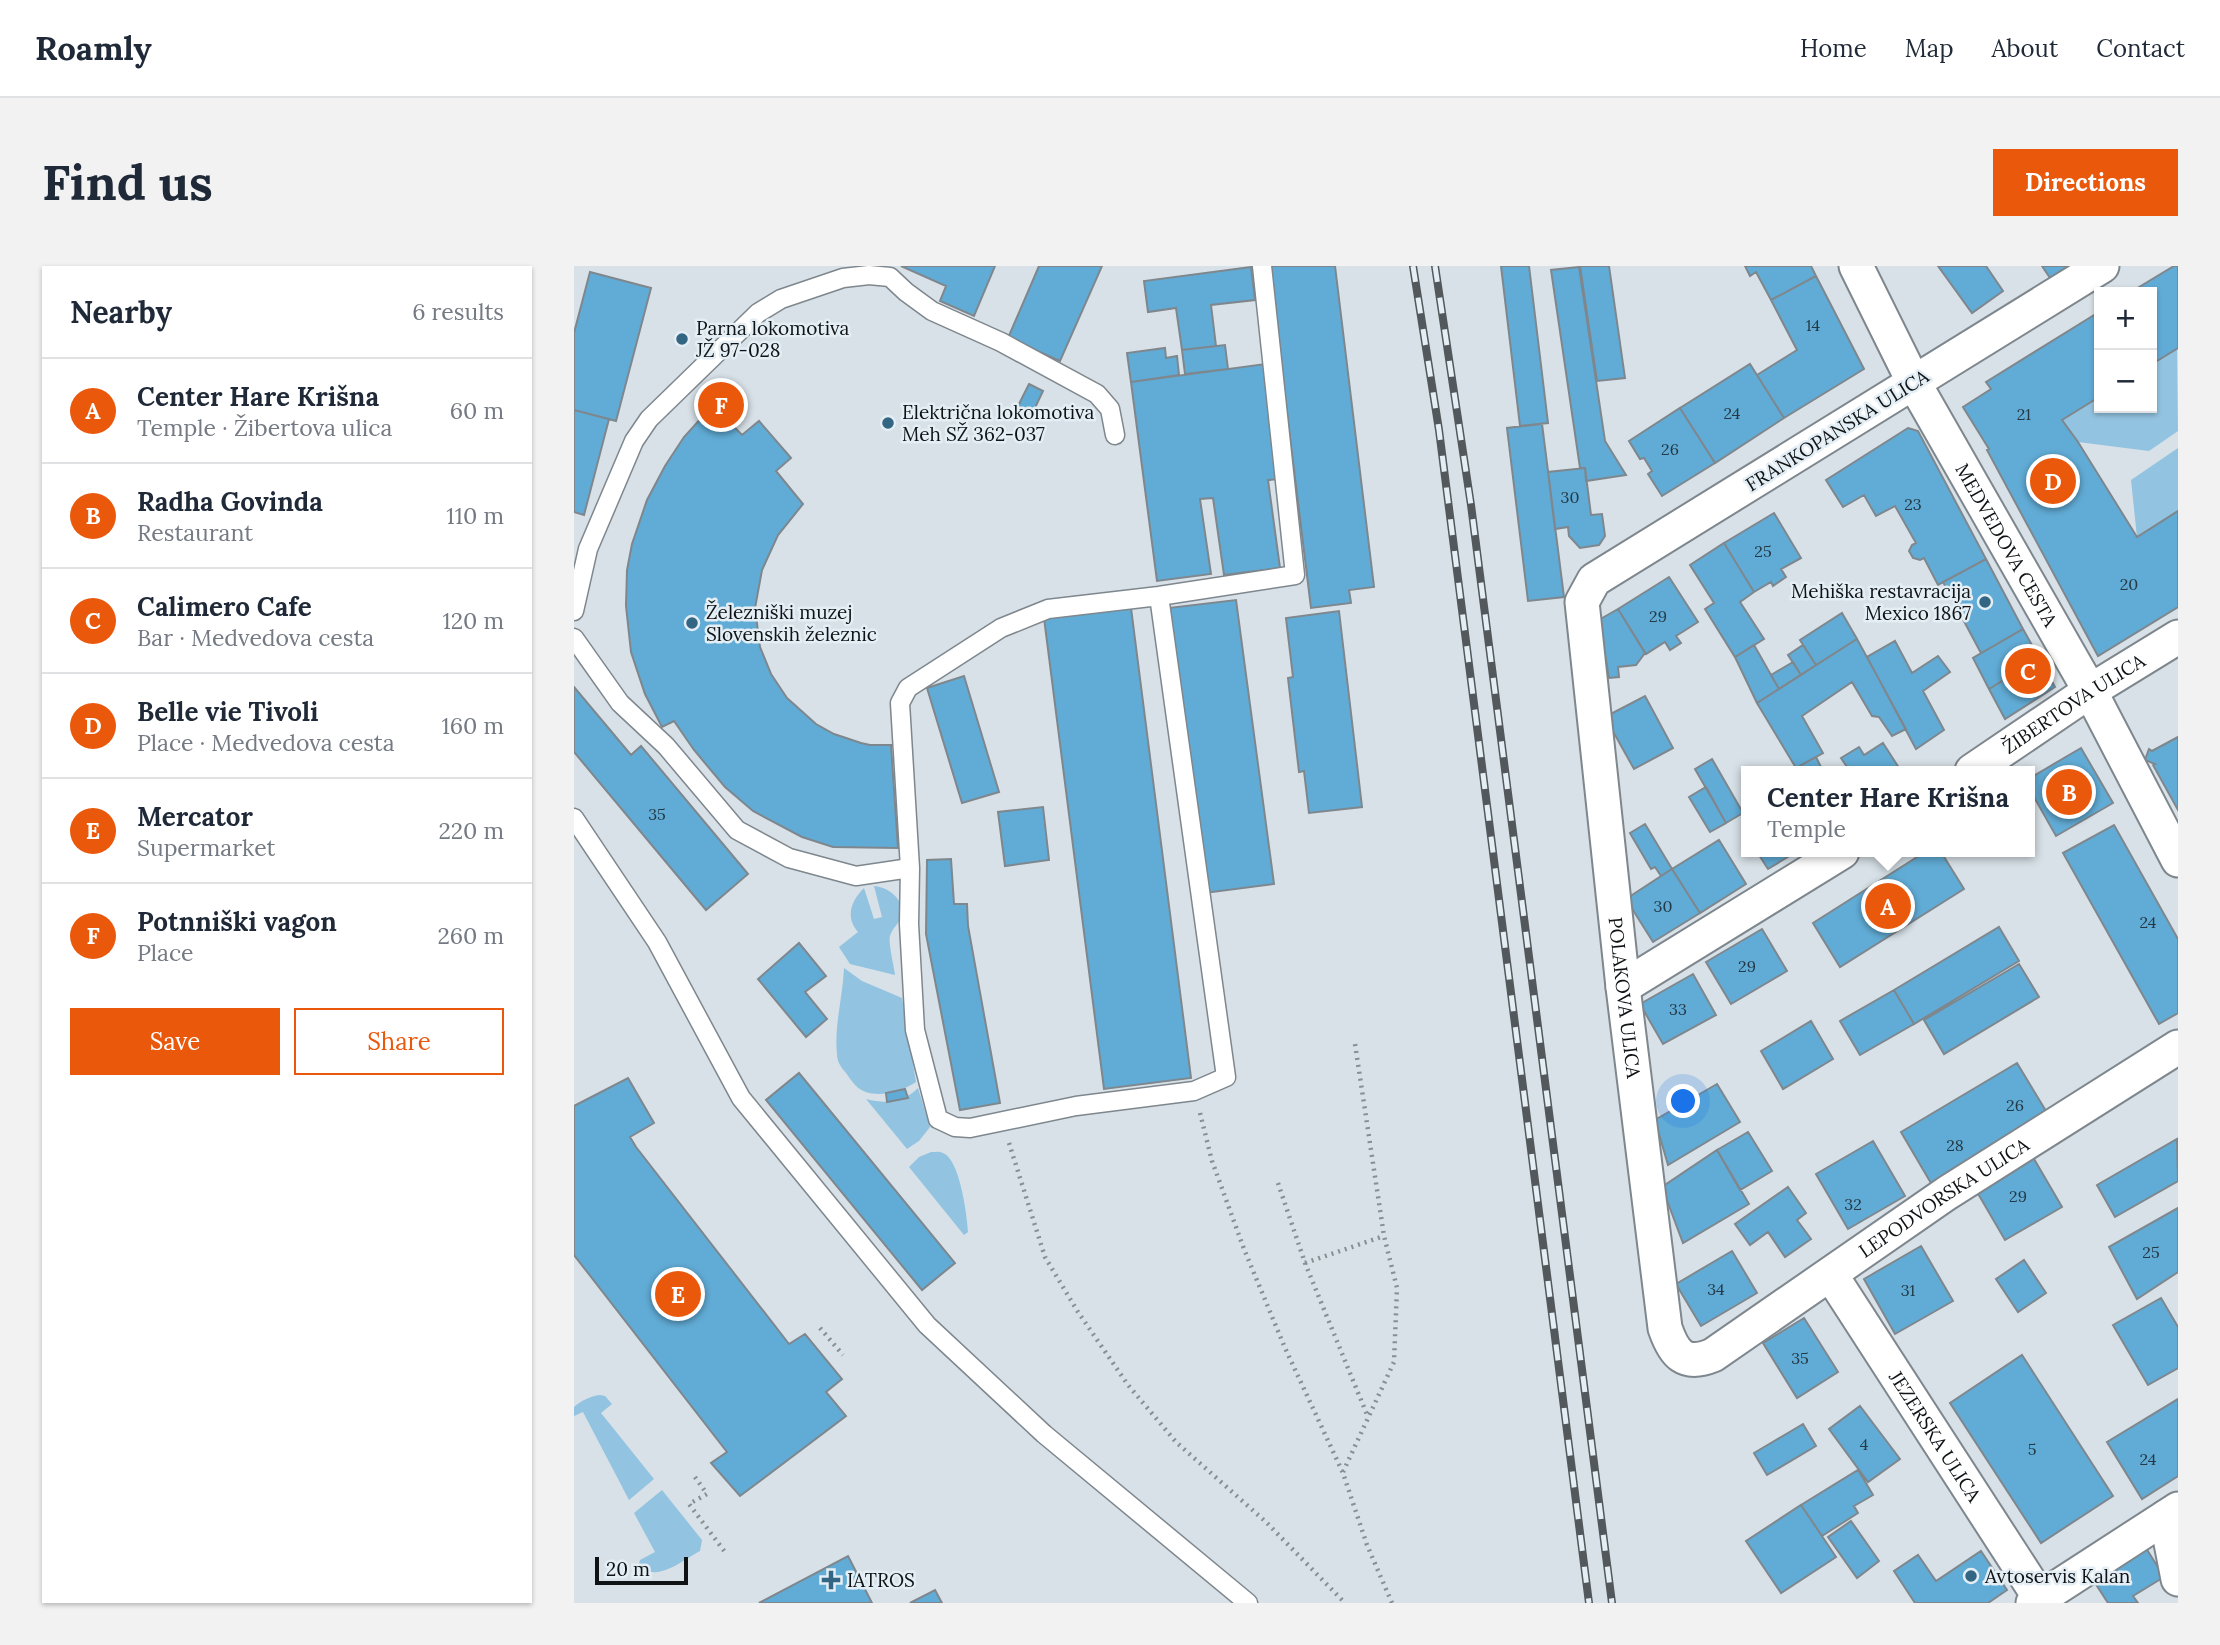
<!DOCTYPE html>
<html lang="en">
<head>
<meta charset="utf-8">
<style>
	:root { --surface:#fff; --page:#f2f2f3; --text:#1f2937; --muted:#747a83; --line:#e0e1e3; --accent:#ea580c }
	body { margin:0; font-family:Lora,serif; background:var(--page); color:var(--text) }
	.controls { position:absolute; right:21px; top:21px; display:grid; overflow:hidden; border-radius:0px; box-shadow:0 2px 5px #0004 }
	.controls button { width:63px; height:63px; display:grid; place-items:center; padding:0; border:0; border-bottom:2px solid var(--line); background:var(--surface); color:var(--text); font:35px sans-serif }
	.scale { position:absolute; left:21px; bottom:18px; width:93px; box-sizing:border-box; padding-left:7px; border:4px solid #0f1315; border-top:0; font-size:19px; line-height:24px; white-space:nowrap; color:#0f1315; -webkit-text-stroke:5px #e4eef5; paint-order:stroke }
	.you { position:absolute; left:1110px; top:836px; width:24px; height:24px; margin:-18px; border:5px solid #fff; border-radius:50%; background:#1a73e8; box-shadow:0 0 0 10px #1a73e833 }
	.badge { display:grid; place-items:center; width:46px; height:46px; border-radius:50%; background:var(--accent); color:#fff; font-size:23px; font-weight:700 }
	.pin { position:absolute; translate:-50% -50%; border:4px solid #fff; box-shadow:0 2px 7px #0006 }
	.popup { position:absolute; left:1167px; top:500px; width:294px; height:91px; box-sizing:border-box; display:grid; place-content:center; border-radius:0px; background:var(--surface); filter:drop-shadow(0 2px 5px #0005); font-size:23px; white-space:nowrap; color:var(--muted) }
	.popup b { font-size:26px; color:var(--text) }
	.popup::after { content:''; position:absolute; left:50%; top:100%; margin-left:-14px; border:14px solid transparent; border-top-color:var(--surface) }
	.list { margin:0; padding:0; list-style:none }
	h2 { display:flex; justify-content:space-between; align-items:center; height:91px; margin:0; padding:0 28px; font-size:30px }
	h2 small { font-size:23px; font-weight:400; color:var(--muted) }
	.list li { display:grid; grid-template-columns:46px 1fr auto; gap:21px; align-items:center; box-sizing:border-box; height:105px; padding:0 28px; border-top:2px solid var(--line) }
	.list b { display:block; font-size:26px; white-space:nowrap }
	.list p { margin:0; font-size:23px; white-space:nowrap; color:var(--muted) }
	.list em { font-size:23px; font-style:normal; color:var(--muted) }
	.actions { display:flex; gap:14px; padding:21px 28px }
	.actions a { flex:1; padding:16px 0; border:2px solid var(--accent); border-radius:0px; text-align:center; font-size:24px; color:var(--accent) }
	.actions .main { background:var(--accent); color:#fff }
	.map { position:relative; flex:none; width:1604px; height:1337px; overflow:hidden; border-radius:0px }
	header { display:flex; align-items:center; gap:42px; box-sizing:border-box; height:98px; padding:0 35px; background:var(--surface); border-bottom:2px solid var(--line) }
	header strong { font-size:33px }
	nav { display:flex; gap:38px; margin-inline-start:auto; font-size:24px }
	.intro { display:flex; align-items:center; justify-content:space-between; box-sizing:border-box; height:168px; padding:0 42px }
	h1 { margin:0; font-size:49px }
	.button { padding:18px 32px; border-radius:0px; background:var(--accent); color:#fff; font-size:24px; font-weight:700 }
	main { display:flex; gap:42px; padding:0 42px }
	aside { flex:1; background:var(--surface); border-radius:0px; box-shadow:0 2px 5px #0004 }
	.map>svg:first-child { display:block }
	.green { fill:#92c3e0 }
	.building { fill:#61acd6; stroke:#7e878d; stroke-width:2 }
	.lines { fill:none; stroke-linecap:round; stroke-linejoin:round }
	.service-casing { stroke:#7e878d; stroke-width:21 }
	.minor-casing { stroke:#7e878d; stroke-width:37 }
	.path { stroke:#878f93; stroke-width:4.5; stroke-dasharray:2 5; stroke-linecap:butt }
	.service { stroke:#fff; stroke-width:18 }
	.minor { stroke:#fff; stroke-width:33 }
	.rail-casing { stroke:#52585b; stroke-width:8 }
	.rail { stroke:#e4eef5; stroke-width:5; stroke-dasharray:16; stroke-linecap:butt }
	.poi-dot { fill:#326683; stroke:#e4eef5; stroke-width:2.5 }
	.labels { text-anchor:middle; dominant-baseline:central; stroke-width:5; stroke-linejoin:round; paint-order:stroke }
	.number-label { font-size:16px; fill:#243945 }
	.poi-label { font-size:19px; fill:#0f1315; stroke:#e4eef5; text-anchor:start }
	.street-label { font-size:19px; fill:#0f1315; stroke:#e4eef5 }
</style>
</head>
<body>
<header>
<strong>Roamly</strong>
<nav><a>Home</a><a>Map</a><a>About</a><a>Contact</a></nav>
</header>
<div class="intro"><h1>Find us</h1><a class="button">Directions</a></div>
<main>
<aside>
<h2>Nearby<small>6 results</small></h2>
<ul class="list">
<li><span class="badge">A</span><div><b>Center Hare Krišna</b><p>Temple · Žibertova ulica</p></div><em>60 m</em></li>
<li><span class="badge">B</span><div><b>Radha Govinda</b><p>Restaurant</p></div><em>110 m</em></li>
<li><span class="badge">C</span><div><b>Calimero Cafe</b><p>Bar · Medvedova cesta</p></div><em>120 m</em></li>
<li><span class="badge">D</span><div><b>Belle vie Tivoli</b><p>Place · Medvedova cesta</p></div><em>160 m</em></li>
<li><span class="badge">E</span><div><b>Mercator</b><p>Supermarket</p></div><em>220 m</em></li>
<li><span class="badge">F</span><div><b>Potnniški vagon</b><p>Place</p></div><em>260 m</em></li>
</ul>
<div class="actions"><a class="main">Save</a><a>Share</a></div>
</aside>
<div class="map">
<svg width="1604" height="1337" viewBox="0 0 1604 1337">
	<rect width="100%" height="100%" fill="#d7e1e7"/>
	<path class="green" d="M1603,83L1604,165L1575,185L1504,176L1488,154L1525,131V142H1578V98Z
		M1604,182V245L1563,271L1557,214Z
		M300,620C314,621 331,633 327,650C326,657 318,662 316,670C314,677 320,700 321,709L276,698L265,681L284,666C271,651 277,635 290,622L300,653L308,651Z
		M270,702L288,715L328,732L342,816C327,826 298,835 282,820C278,816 275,811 272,807C267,801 263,796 263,788C260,760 269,730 270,702Z
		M344,822L356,861L345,875L333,883L292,833C312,838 329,837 344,822Z
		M357,886C361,886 365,885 369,887C386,893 393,950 394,966L390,969L335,901L345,891Z
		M26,1129L31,1130L38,1138L27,1147L80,1213L55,1234L9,1146L0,1150V1141C7,1135 16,1130 26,1129Z
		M88,1224L128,1274L126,1285C109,1294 80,1319 65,1298L66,1294L81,1286L60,1247Z"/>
	<path class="building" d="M327,0H421L400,50L366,35L372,20Z
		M465,0H528L486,95L434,72Z
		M695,0H761L800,321L775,324L777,337L737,342Z
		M927,0H955L974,157L946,160Z
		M1006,0H1035L1051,112L1023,115Z
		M1171,0H1237L1242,10L1197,34L1182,6L1176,10Z
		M1364,0H1412L1429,25L1398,47Z
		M1468,0H1495L1476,12Z
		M1600,0H1604V82L1578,98V26H1557Z
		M677,1L681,34L637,39L642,80L608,84L602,42L574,46L570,15Z
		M1005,1L1031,175L1052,209L1012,215L1011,202H1006L977,4Z
		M16,6L77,22L42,155L0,144V67Z
		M1242,10L1290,103L1210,152L1183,109L1223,84L1197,34Z
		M1525,46V131L1488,154L1504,176L1563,271L1604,245V341L1524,390L1413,184L1415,183L1389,141L1417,123L1412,116Z
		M651,79L654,103L611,108L608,84Z
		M591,82L592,92L603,90L605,109L557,116L553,87Z
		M691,98L707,213L694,214L706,302L650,309L639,232L626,233L637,308L583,315L557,116Z
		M1176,98L1210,152L1141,197L1106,142Z
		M455,118L469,125L459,146L444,140Z
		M139,139L168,169L185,155L217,192L202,205L229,238L204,269L188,304L181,342L186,381L197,408L213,432L242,458L260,468L287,477L296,479H317L324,582L259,581L228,571L179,545L151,521L120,484L100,455L88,461L71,428L57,386L52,340L53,304L58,278L73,234L91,200L110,171Z
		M1106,142L1141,197L1088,230L1074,208L1078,205L1070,192L1066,193L1055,175Z
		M0,144L35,153L10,249L0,246Z
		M968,158L990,331L954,335L933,162Z
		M1334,162L1344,165L1412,293L1364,319L1350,292L1346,294L1339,292L1335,285L1338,279L1342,277L1321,240L1302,250L1290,229L1269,241L1252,214Z
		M1011,202L1017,249L1028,248L1031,270L1025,279L1006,282L995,270L994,261L981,263L974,206Z
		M1200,247L1227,292L1207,303L1212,311L1199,320L1197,316L1180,326L1150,277Z
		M1150,277L1180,326L1166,336L1190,373L1161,391L1131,343L1140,337L1116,299Z
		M1412,293L1449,363L1407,387L1369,316Z
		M1095,311L1124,356L1102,370L1107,377L1096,384L1091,376L1072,388L1044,343Z
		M662,334L700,618L631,627L594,342Z
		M557,342L617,812L530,823L470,352Z
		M1044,343L1071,387L1062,399L1044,401L1045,411L1035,412L1029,377L1023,367V355Z
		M765,345L788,541L735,547L730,505L725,506L714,412L719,411L712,352Z
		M1268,347L1283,373L1242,399L1226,374Z
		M1449,363L1465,392L1415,423L1399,392Z
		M1283,373L1332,463L1318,470L1305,451L1298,450L1278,416L1228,450L1249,487L1222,502L1183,437Z
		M1321,375L1338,407L1364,390L1376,406L1349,425L1370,464L1342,483L1293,391Z
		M1180,379L1205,423L1183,437L1161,391Z
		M1229,379L1242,399L1227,409L1214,389Z
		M1465,392L1481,421L1431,453L1415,423Z
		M1219,396L1227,409L1205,423L1197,409Z
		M390,410L425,526L388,537L353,422Z
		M0,421L57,489L67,480L174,608L132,644L0,486Z
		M1071,430L1099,482L1060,503L1031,451Z
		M1604,471V544L1579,499L1581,498L1571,494L1575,483L1578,485Z
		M1309,477L1327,505H1265L1273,501L1267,492L1285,481L1290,489Z
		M1507,482L1539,537L1482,570L1456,524V512Z
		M1242,491L1249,505H1224L1222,502Z
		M1138,493L1169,547L1152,557L1121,503Z
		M1132,521L1152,557L1136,566L1115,531Z
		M469,541L475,594L431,600L424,546Z
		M1071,558L1098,603L1087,610L1081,601L1077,603L1056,567Z
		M1540,559L1604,673V747L1585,758L1489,587Z
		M1145,574L1172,618L1126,647L1098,603Z
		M1183,586H1222L1194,603Z
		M1351,586H1367L1390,623L1266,701L1239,657Z
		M377,593L380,638H393L394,660L426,837L386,844L352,668L353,594Z
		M1098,603L1126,647L1079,676L1052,633Z
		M1425,661L1445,695L1340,758L1320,724Z
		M1188,663L1213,705L1157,738L1132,696Z
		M225,677L252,710L231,726L253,753L232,771L184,713Z
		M1445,698L1465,731L1370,788L1350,754Z
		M1119,708L1142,749L1089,778L1066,738Z
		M1320,724L1340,758L1286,789L1266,755Z
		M1237,755L1259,793L1209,823L1187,785Z
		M1443,797L1478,855L1361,924L1327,866Z
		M225,807L381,997L348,1024L192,834Z
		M54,812L80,857L56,871L62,881L215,1078L231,1068L268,1113L252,1126L272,1150L166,1230L137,1197L153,1186L0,989V840Z
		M1143,818L1166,856L1094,899L1081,854Z
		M331,823L334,832L313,836L312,827Z
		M1174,866L1198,905L1166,924L1143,884Z
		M1603,873L1604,915L1541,951L1523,919Z
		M1299,875L1331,930L1274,963L1242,908Z
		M1143,884L1175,938L1109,977L1088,921Z
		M1456,886L1488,941L1431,974L1399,919Z
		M1214,921L1232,947L1223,954L1237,973L1211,991L1194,966L1176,979L1161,958Z
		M1604,942V1006L1563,1033L1535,981Z
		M1347,980L1379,1035L1321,1068L1290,1013Z
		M1158,985L1183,1027L1127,1060L1102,1018Z
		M1450,994L1472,1027L1444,1046L1422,1013Z
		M1587,1032L1604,1061V1102L1574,1119L1539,1059Z
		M1230,1052L1264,1106L1223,1132L1189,1077Z
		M1448,1089L1539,1230L1467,1277L1376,1137Z
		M1604,1133V1210L1568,1233L1533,1176Z
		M1286,1140L1326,1193L1294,1216L1255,1163Z
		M1229,1158L1242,1180L1193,1209L1180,1187Z
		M1284,1204L1299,1229L1280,1240L1284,1247L1248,1270L1227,1239Z
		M1227,1239L1262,1291L1207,1327L1172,1275Z
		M1277,1255L1305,1295L1283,1312L1254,1271Z
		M1567,1274L1590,1311L1559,1330L1564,1337H1534L1514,1306Z
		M1407,1285L1433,1324L1414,1337H1341L1320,1305L1344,1289L1362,1315Z
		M274,1290L298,1337H185Z
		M361,1324L368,1337H336Z"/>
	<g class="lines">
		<g class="service-casing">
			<path id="service" d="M585,330L652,811L620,825L502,840L396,862L381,861L364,853L341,764L335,658L336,602L326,437L334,422L427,362L474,343L585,330L721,309L688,0
				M0,345L14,283L60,175L75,153L184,47L207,33L269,12L295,9L316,11L332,26L358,45L427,76L523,128L536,143L541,169
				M0,372L46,437L92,480L163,564L215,592L282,610L336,602
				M0,552L83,676L167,832L353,1059L470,1168L674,1337"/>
		</g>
		<g class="minor-casing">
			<g id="minor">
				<path id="s1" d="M1282,0L1340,117L1516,425L1604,594"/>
				<path id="s2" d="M1528,0L1020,314L1008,336L1049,721L1091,1062C1100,1088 1110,1101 1139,1089L1373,927L1604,781"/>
				<path id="s3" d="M1398,505L1516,425L1604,371"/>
				<path d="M1049,721L1268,586"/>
				<path id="s4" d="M1257,1009L1466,1332"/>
				<path d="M1592,1251L1604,1313"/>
				<path d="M1459,1337L1604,1243"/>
			</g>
		</g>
		<path class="path" d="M626,847L638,895L670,983L711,1082L769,1207L793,1279L818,1337
			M435,877L471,991L504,1046L554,1119L602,1176L692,1256L771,1337
			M704,917L731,997L794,1151
			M731,997L810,970
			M246,1062L269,1089
			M769,1206L820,1096L823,1022L810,970L781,778
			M121,1211L133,1228L115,1238L151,1286"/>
		<use href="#service" class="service"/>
		<use href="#minor" class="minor"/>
		<g class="rail-casing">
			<path id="rail" d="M839,0L865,164L1015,1337
				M861,0L897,239L1038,1337"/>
		</g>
		<use href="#rail" class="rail"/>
	</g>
	<g class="poi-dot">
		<circle cx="108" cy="73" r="7"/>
		<circle cx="314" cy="157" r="7"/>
		<circle cx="1411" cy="336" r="7"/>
		<circle cx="118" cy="357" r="7"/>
		<circle cx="1397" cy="1310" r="7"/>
		<path d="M253.5 1303.5h7v7h7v7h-7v7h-7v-7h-7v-7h7z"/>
	</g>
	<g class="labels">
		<g class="number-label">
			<text x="1239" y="59">14</text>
			<text x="1158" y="147">24</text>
			<text x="1450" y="148">21</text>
			<text x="1096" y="183">26</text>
			<text x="996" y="231">30</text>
			<text x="1339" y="238">23</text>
			<text x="1189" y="285">25</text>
			<text x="1555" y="318">20</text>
			<text x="1084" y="350">29</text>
			<text x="83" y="548">35</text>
			<text x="1089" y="640">30</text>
			<text x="1574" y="656">24</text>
			<text x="1173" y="700">29</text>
			<text x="1104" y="743">33</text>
			<text x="1441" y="839">26</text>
			<text x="1381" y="879">28</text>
			<text x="1444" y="930">29</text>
			<text x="1279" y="938">32</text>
			<text x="1577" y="986">25</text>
			<text x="1142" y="1023">34</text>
			<text x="1334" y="1024">31</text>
			<text x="1226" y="1092">35</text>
			<text x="1290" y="1178">4</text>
			<text x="1458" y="1183">5</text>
			<text x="1574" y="1193">24</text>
		</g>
		<g class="poi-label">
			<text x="122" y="62">Parna lokomotiva<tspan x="122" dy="22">JŽ 97-028</tspan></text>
			<text x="328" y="146">Električna lokomotiva<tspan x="328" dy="22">Meh SŽ 362-037</tspan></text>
			<text x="1397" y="325" text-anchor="end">Mehiška restavracija<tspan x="1397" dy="22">Mexico 1867</tspan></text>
			<text x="132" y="346">Železniški muzej<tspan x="132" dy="22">Slovenskih železnic</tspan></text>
			<text x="1411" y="1310">Avtoservis Kalan</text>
			<text x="273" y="1314">IATROS</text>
		</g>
		<g class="street-label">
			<text transform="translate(1263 164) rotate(-32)">FRANKOPANSKA ULICA</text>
			<text stroke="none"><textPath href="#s1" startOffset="317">MEDVEDOVA CESTA</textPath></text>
			<text stroke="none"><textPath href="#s3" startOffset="122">ŽIBERTOVA ULICA</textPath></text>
			<text stroke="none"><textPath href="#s2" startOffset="1020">POLAKOVA ULICA</textPath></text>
			<text stroke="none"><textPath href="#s2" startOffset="1698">LEPODVORSKA ULICA</textPath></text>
			<text stroke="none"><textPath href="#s4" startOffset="192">JEZERSKA ULICA</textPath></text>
		</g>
	</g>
</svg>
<div class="controls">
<button>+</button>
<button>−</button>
</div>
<div class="scale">20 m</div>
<div class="you"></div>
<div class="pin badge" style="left:1314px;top:640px">A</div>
<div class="popup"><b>Center Hare Krišna</b>Temple</div>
<div class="pin badge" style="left:1495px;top:526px">B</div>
<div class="pin badge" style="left:1454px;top:405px">C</div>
<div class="pin badge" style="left:1479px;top:215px">D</div>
<div class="pin badge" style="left:104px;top:1028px">E</div>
<div class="pin badge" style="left:147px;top:139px">F</div>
</div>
</main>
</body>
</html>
